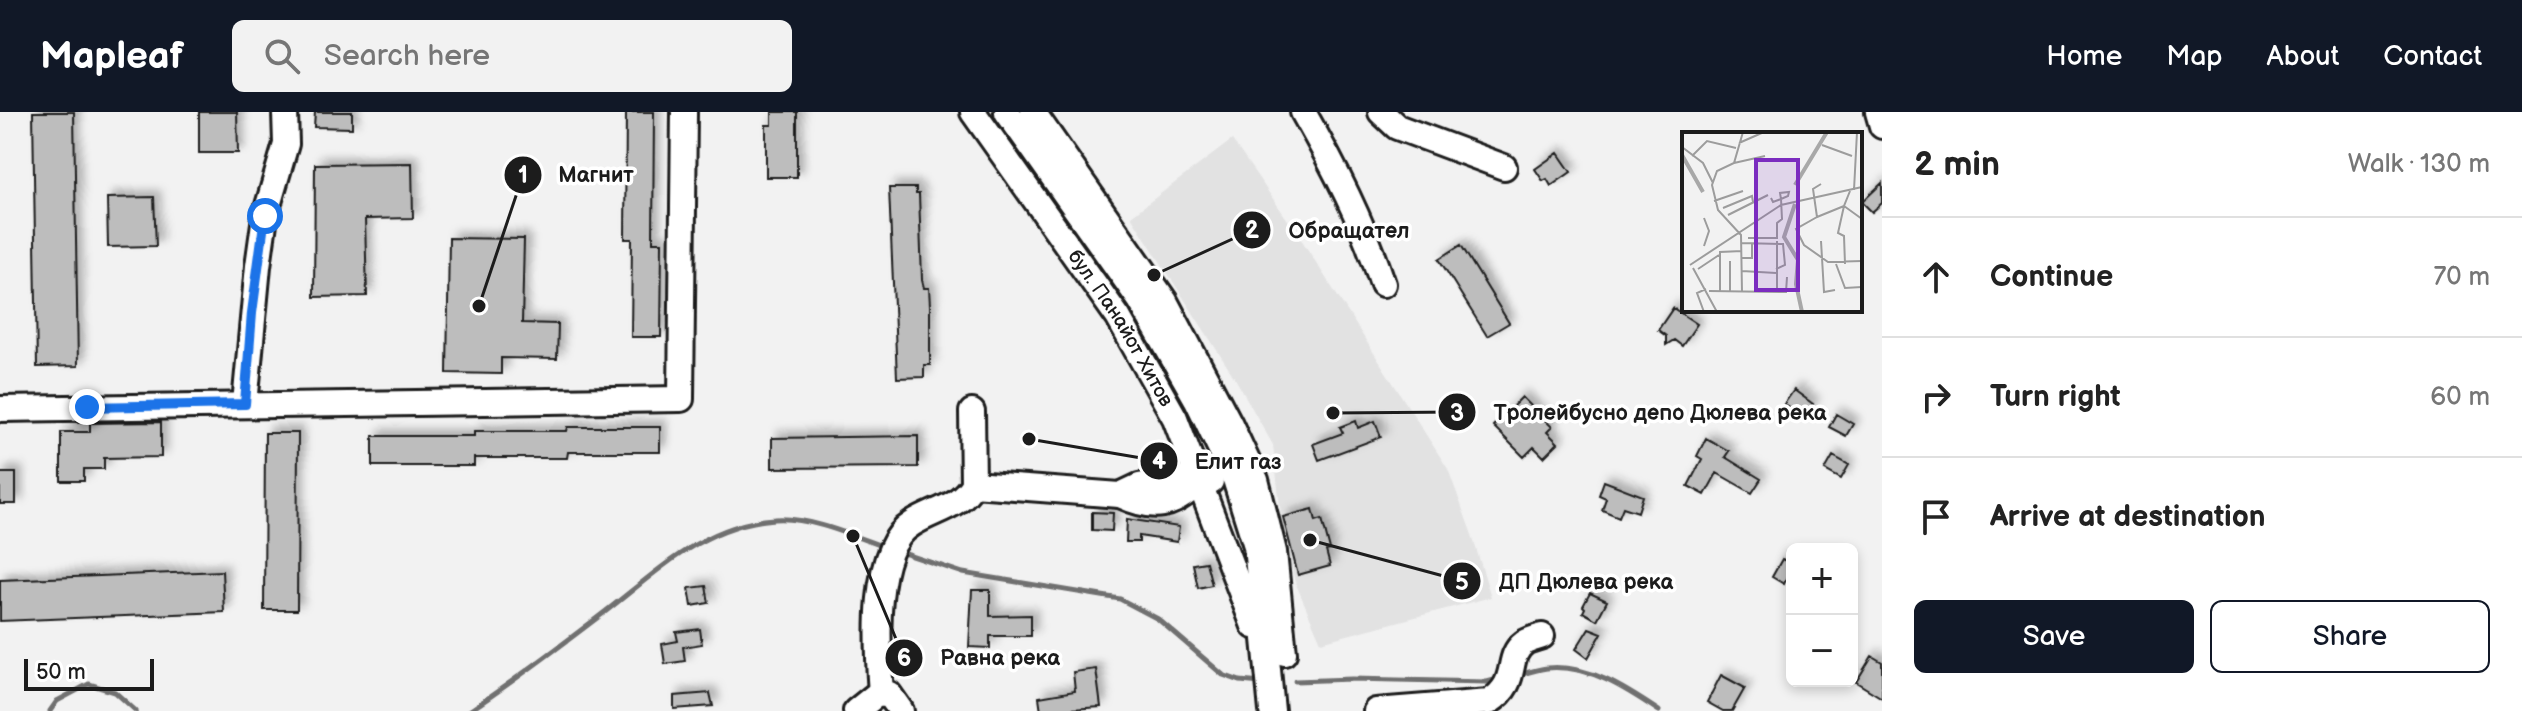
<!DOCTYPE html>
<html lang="en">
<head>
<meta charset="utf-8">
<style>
	:root { --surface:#fff; --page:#f2f2f2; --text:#222; --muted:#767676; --line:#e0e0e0; --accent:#111827 }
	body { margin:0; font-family:"Balsamiq Sans",sans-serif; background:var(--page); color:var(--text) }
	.controls { position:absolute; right:24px; bottom:24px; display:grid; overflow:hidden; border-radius:12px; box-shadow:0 4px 12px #0003 }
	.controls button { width:72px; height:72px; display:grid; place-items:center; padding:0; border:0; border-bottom:2px solid var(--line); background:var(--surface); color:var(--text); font:40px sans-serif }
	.scale { position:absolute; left:24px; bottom:20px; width:130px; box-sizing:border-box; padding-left:8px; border:4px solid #1c1c1c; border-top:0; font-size:22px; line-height:28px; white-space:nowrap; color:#1c1c1c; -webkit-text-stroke:6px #fff; paint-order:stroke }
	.stop { position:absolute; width:24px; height:24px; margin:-18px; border:6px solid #1a73e8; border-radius:50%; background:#fff }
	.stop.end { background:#1a73e8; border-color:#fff; box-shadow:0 2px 8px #0008 }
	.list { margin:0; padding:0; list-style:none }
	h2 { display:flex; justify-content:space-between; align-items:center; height:104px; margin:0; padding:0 32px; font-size:34px }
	h2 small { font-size:26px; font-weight:400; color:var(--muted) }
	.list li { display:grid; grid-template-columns:52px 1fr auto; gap:24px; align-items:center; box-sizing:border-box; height:120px; padding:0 32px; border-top:2px solid var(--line) }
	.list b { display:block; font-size:30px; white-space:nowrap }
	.list em { font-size:26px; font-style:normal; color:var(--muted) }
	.actions { display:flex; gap:16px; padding:24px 32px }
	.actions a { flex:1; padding:18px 0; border:2px solid var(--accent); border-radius:12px; text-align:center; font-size:28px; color:var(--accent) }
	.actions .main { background:var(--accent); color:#fff }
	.icon { flex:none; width:44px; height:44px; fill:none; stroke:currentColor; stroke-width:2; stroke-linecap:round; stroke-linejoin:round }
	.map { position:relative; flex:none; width:1882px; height:599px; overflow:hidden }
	header { display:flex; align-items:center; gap:48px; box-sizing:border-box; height:112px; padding:0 40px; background:var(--accent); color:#fff }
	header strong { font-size:38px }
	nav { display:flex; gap:44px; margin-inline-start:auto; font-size:28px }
	.search { width:560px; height:72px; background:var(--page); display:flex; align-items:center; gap:20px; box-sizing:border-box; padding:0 28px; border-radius:12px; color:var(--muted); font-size:30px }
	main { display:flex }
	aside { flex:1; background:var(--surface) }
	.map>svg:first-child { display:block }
	.built { fill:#e2e2e2 }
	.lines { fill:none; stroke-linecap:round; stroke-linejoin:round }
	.stream { stroke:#707070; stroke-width:5 }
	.building { fill:#bdbdbd; stroke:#1c1c1c; stroke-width:2; filter:url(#shadow) }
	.minor-casing { stroke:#1c1c1c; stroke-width:30 }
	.minor { stroke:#fff; stroke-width:24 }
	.route { stroke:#1a73e8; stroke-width:10 }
	.labels { text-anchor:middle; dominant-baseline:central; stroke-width:7; stroke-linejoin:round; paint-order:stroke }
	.street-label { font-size:20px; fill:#1c1c1c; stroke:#fff }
	.inset-river { fill:none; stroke:#a8a8a8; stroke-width:4 }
	.inset-road { fill:none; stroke:#9c9c9c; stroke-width:2 }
	.view { fill:#7b2cbf; fill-opacity:0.15; stroke:#7b2cbf; stroke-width:4 }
	.inset-edge { fill:none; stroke:#1c1c1c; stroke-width:4 }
	.leader { fill:none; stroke:#1c1c1c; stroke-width:3 }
	.callout-dot { fill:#1c1c1c; stroke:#fff; stroke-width:3 }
	.mark-label { font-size:24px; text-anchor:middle; font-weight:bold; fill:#fff }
	.callout-label { font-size:22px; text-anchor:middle; font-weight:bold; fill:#1c1c1c; stroke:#fff; stroke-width:7; stroke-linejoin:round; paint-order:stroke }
</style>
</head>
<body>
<header>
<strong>Mapleaf</strong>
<div class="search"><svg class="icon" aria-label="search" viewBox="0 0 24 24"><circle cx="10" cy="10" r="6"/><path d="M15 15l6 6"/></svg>Search here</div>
<nav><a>Home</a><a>Map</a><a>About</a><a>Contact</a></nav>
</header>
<main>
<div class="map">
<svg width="1882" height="599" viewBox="0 0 1882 599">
	<defs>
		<filter id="shadow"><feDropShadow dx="6" dy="-6" stdDeviation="4" flood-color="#0004"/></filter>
	</defs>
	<rect width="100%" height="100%" fill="#f2f2f2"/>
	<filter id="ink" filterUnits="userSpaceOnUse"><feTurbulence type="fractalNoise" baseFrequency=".0125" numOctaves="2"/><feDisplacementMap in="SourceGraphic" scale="16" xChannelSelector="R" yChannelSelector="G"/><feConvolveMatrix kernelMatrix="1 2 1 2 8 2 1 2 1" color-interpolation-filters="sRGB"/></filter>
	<g filter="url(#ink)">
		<path class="built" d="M1232,28L1301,127L1448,357L1471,420L1491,485L1321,530L1295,470L1283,421L1273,333L1236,268L1131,104Z"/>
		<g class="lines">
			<path class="stream" d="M900,440L963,461L1120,487L1158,507L1223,563L1240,569L1262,571
				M1516,564C1526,561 1537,557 1547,556C1589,552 1626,577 1659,599
				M1295,569L1352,567L1487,570L1498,567
				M50,599L57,589L89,572L115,580L136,599
				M469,599C513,570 555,538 597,506C653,464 701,412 775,407C808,404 856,425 887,436"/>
		</g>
		<path class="building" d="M33,0H74L78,254L37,255Z
			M199,0H237L238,41H199Z
			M315,0H352V16L314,15Z
			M626,0H654L653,130H662L661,225H631L632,127H625Z
			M772,0H797V65H766V13H772Z
			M1558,41L1571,60L1551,74L1547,67L1543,69L1535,57Z
			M412,51L413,106L365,107L367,184L314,185L315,52Z
			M1882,71V91L1872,100L1862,90Z
			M889,76H916V82H919L922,168L924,176H929L930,194V253H924V265L897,266Z
			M154,85L156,134L108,135L107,86Z
			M449,126L524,127L522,211L558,212L557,247L501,246V262L447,261Z
			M1461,133L1509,211L1487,224L1439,147Z
			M1673,196L1697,212L1682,234L1674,228L1666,233V224L1658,218Z
			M1794,278L1813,292L1803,306L1784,292Z
			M1522,285L1552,315L1547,320L1558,331L1544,345L1534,335L1524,345L1493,314Z
			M1836,302L1853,312L1846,324L1829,315Z
			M1356,309L1358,316L1375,309L1381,325L1319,348L1313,332L1343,321L1340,315Z
			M161,310V345L104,346V357H84V369H61V320H90V311Z
			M568,315H660V340H568L567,346H474V354H373V324H474V319H567Z
			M265,321H298L297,498H264Z
			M918,324V355L772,356V326Z
			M1706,326L1729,339L1725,345L1761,367L1752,381L1717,361L1705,383L1688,374L1702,347L1697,344Z
			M1833,344L1849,353L1841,367L1825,358Z
			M0,361H16V392H0Z
			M1604,369L1643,384L1638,400L1623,395L1619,405L1602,398L1606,386L1599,383Z
			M1313,397L1316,409L1322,407L1330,438L1326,439L1330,454L1298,463L1283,405Z
			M1092,400L1113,401L1112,419L1092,418Z
			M1127,407L1179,415L1177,430L1139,424V430H1126Z
			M1782,447L1792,452L1784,472L1772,465Z
			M1206,450L1212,473L1198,476L1193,452Z
			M222,459L224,500L0,509V468Z
			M706,474L709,491L692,494L689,476Z
			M972,478H990V504L1031,503V524H990V536L969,535Z
			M1590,481L1607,489L1597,508L1583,500L1585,496L1583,494Z
			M1589,516L1602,521L1588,546L1576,537Z
			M700,517L702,532L683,535L685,549L665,552L662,532L678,529L676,520Z
			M1872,544L1882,550V586L1856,570Z
			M1096,557L1101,595L1041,599L1039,585L1075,579L1073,560Z
			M1721,563L1745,576L1732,599H1723L1707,590Z
			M710,581L713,594L674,597V584Z"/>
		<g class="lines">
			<g class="minor-casing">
				<g id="minor">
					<path id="s1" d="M973,0L1118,205L1175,306L1254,514"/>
					<path d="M1007,0L1140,188L1197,288L1235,367L1256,434L1272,599"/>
					<path d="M1033,0L1165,189L1230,312L1256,368L1274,440L1284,541"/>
					<path d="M1303,0C1335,56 1363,111 1383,172"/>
					<path d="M1381,0L1397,15L1504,55"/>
					<path d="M1878,0L1882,14"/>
					<path d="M245,292L258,154L265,104L286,32L285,0"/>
					<path d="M0,297L681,287L684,0"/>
					<path d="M972,300L973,372L1120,383C1155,399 1172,396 1199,370"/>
					<path d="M1120,383L1139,374L1175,367L1211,369"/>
					<path d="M881,582C878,539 870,437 912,412C934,398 960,395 973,372"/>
					<path d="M856,599L876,583L889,582L901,599"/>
					<path d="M1376,599L1489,590C1521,570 1504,546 1524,531C1528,528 1537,526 1542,524"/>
				</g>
			</g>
			<use href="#minor" class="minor"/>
		</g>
	</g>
	<g class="lines" filter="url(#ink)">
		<path class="route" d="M87,295L245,292L252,201L265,104"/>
	</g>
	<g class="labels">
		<g class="street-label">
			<text stroke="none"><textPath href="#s1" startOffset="262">бул. Панайот Хитов</textPath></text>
		</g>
	</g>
	<g transform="translate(1682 20)">
		<rect width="180" height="180" fill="#f2f2f2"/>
		<path class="inset-river" d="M0,23L21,60M113,53L145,0M113,72L102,105L116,128L114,152L120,180"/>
		<path class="inset-road" d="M57,11L82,0M140,13L170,24M0,15L21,31L31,51M10,24L25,9L54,16M52,31L83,24M139,52L131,57L135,85L162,74M172,58L175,0M168,59L162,74L180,87M32,69L61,59M162,74L156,101L162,104L163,132M41,76L70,64L71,70M46,83L86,63M135,85L114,97L122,113L146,130L180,129M22,86L27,99L22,114M66,106H95V91L100,87L99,67L98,61L107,60L106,64L99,67L91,70L89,66M95,109V160M139,109L142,160L153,158M60,111L101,112L103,133L94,137M60,126H70V111M154,132L163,156L180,155M8,133L99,73L180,55M11,136L35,180M16,137L37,123M60,139L94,141M27,159L104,160L105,145M38,160V120L60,119M48,160V129M60,160L59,103L36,78L30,53L35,39L52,31L61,0M22,180L15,161L24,157"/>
		<path class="view" d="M74,28H116V158H74Z"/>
		<rect width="180" height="180" class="inset-edge"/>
	</g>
	<path class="leader" d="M479 194L523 63M1154 163L1252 118M1333 301L1457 300M1029 327L1159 349M1310 428L1462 469M853 424L904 546"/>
	<g class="callout-dot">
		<circle cx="479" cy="194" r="8"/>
		<circle cx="1154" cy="163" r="8"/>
		<circle cx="1333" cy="301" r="8"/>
		<circle cx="1029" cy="327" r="8"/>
		<circle cx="1310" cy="428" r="8"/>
		<circle cx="853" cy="424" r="8"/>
		<circle cx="523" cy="63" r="20"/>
		<circle cx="1252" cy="118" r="20"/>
		<circle cx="1457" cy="300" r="20"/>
		<circle cx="1159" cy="349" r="20"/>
		<circle cx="1462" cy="469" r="20"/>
		<circle cx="904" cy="546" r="20"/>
	</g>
	<g class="mark-label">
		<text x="523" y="71">1</text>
		<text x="1252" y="126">2</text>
		<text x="1457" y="309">3</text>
		<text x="1159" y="357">4</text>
		<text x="1462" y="478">5</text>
		<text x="904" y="554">6</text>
	</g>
	<g class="callout-label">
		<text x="596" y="70">Магнит</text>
		<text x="1349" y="126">Обращател</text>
		<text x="1660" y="308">Тролейбусно депо Дюлева река</text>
		<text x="1238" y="357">Елит газ</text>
		<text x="1586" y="477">ДП Дюлева река</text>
		<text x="1000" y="553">Равна река</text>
	</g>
</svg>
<div class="controls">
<button>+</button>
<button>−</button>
</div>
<div class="scale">50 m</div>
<div class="stop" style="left:265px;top:104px"></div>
<div class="stop end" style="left:87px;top:295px"></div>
</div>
<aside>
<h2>2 min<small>Walk · 130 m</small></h2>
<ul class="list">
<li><svg class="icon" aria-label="ahead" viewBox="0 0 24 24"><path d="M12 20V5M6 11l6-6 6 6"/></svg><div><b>Continue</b></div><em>70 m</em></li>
<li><svg class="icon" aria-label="right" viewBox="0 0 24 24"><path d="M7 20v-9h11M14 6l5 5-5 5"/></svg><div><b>Turn right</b></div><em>60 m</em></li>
<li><svg class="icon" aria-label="arrive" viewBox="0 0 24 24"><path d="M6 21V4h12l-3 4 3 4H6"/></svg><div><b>Arrive at destination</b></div></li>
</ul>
<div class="actions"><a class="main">Save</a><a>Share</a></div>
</aside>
</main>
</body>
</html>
